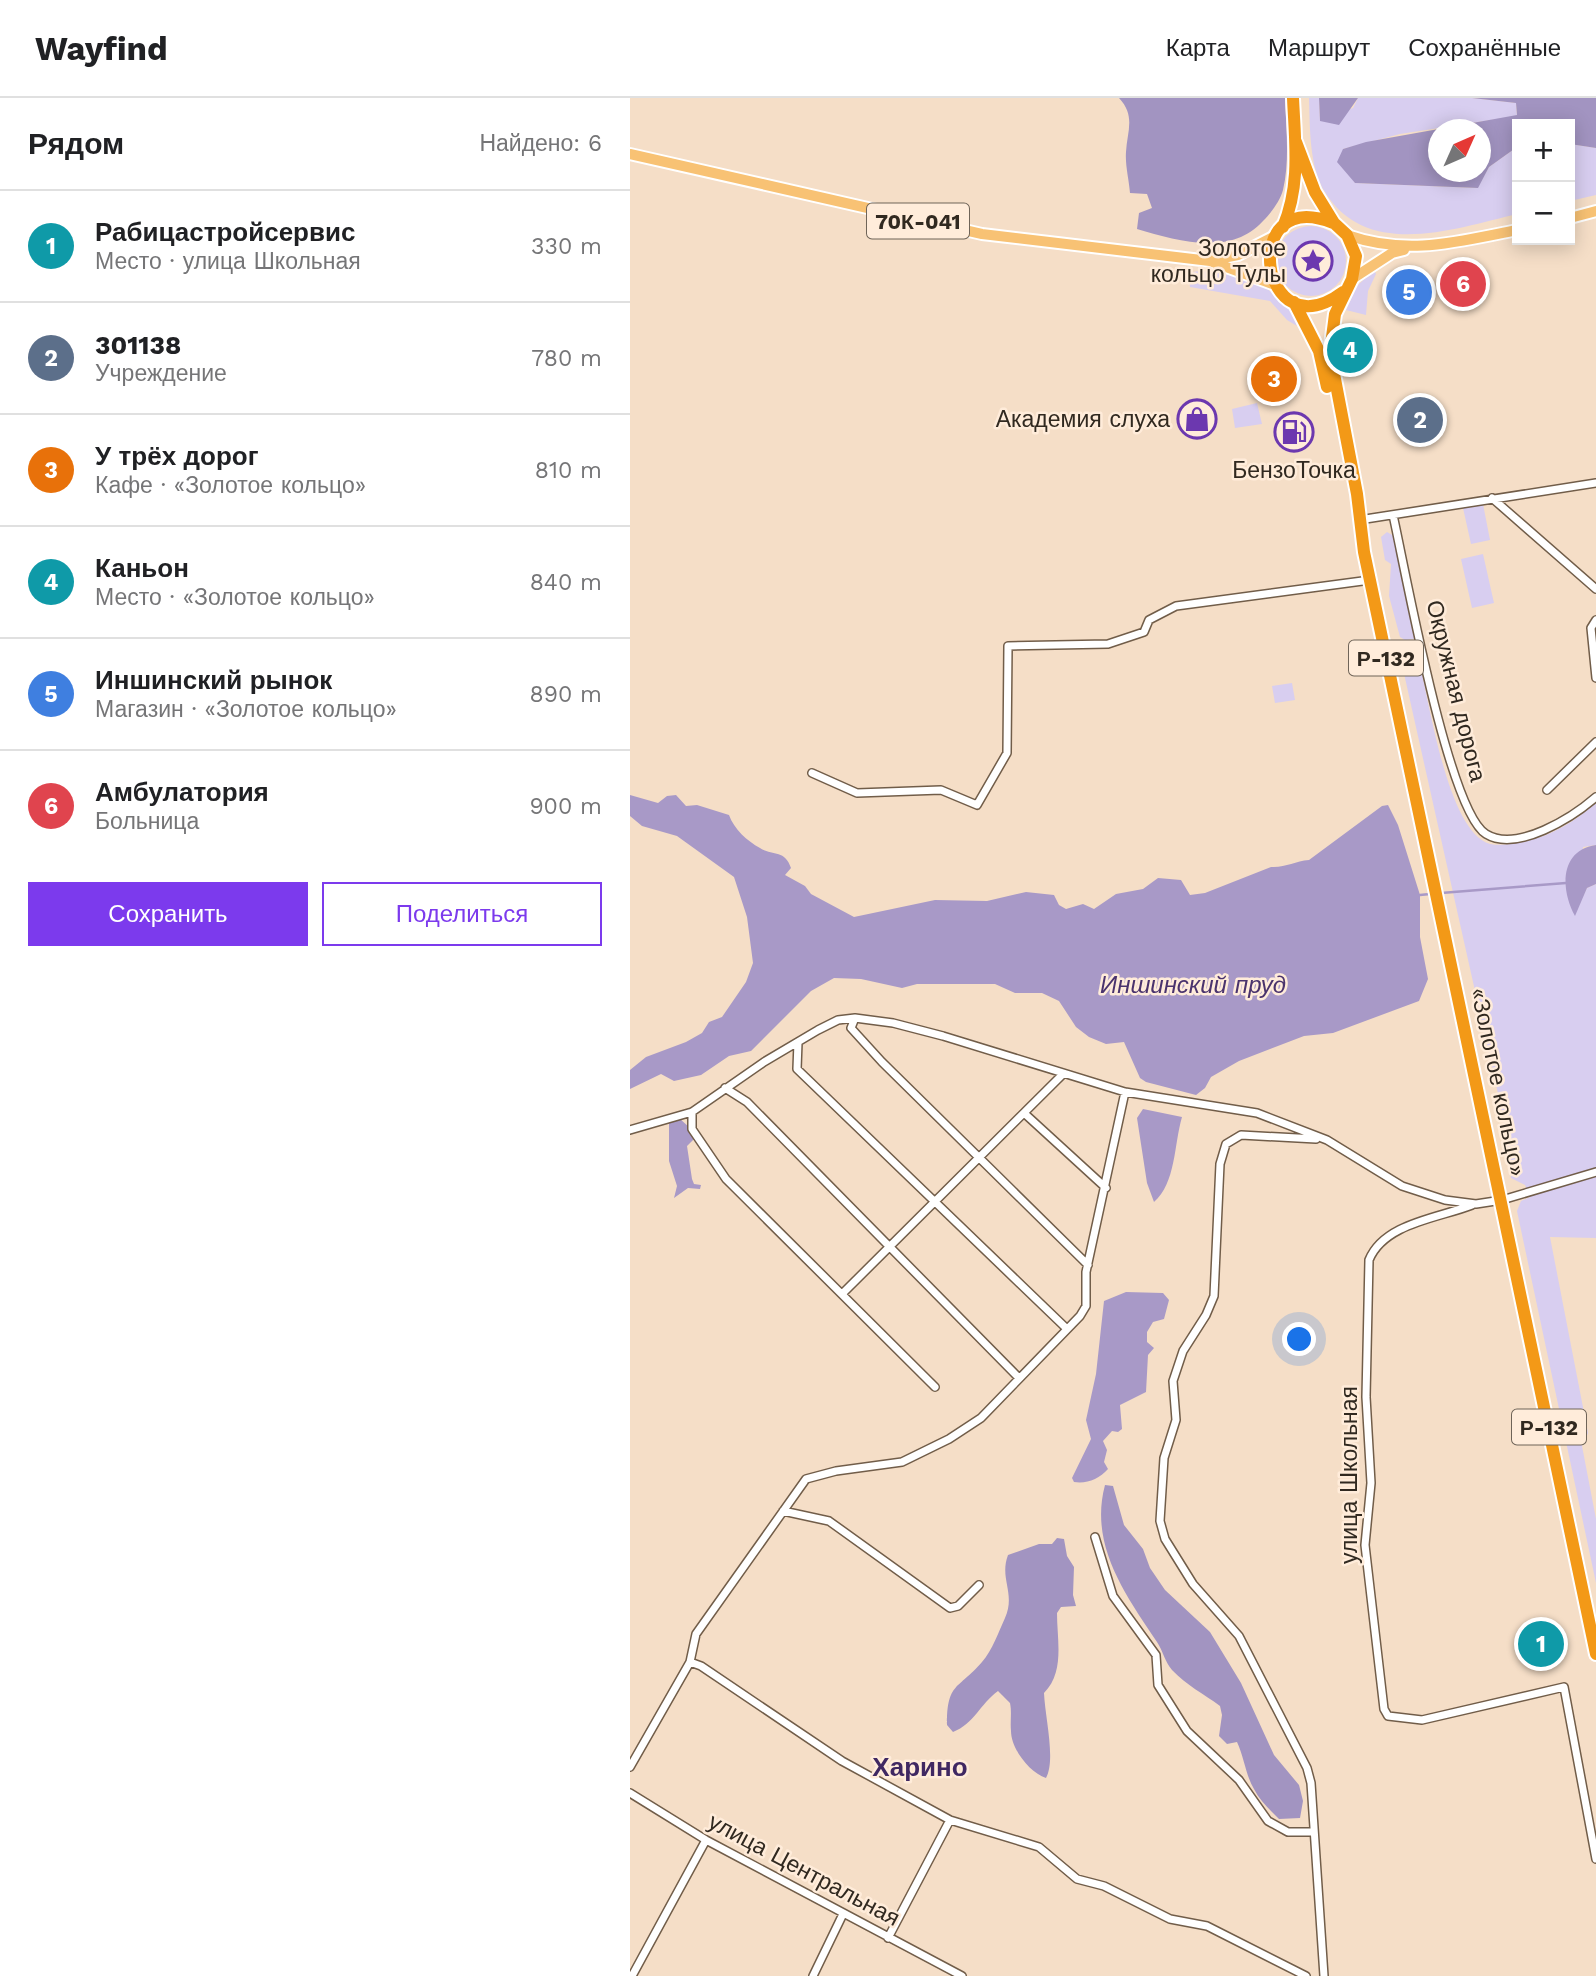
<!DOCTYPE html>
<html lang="ru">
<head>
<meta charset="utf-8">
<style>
	:root { --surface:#fff; --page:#f2f2f2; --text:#202124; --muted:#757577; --line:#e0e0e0; --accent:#7c3aed }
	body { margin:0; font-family:"Work Sans",sans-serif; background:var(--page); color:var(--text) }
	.controls { position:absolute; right:21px; top:21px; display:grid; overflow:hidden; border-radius:0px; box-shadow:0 4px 18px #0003 }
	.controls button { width:63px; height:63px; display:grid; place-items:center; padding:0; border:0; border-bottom:2px solid var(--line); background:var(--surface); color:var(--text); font:35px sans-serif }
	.compass { position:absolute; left:798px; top:21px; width:63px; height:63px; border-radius:50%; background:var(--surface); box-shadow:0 4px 18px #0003; rotate:45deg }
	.you { position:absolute; left:670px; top:1242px; width:24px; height:24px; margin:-18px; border:5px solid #fff; border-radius:50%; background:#1a73e8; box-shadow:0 0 0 10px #1a73e833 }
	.badge { display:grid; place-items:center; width:46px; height:46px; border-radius:50%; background:var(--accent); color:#fff; font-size:23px; font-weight:700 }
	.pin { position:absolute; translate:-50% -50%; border:4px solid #fff; box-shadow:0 2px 7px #0006 }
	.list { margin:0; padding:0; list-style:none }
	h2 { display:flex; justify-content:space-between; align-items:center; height:91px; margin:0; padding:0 28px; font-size:30px }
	h2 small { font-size:23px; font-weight:400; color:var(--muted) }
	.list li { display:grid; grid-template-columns:46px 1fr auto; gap:21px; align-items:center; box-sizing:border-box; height:112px; padding:0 28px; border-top:2px solid var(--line) }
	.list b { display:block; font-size:26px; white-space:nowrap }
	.list p { margin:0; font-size:23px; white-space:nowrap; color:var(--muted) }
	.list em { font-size:23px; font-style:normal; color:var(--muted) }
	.actions { display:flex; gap:14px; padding:21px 28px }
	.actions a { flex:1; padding:16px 0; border:2px solid var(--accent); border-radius:0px; text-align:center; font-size:24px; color:var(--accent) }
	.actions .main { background:var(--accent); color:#fff }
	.map { position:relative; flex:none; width:966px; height:1878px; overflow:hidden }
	header { display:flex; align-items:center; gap:42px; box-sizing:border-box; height:98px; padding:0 35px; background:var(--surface); border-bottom:2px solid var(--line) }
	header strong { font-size:33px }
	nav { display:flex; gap:38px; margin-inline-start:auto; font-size:24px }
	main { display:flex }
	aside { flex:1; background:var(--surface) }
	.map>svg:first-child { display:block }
	.green { fill:#d8cef0 }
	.forest { fill:#a294c1; fill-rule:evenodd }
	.water { fill:#a899c7 }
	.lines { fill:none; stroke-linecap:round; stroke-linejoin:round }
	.stream { stroke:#a899c7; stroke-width:2.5 }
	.street-casing { stroke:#715d49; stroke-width:10 }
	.primary-casing { stroke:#fff; stroke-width:14 }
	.highway-casing { stroke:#fff; stroke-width:16 }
	.street { stroke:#fff; stroke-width:7 }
	.primary { stroke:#f8c274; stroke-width:10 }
	.highway { stroke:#f39917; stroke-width:12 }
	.labels { text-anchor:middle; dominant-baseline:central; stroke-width:5; stroke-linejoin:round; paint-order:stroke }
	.shield { fill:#ffecda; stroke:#6f6458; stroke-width:2 }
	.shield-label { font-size:21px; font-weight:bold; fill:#312920 }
	.poi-label { font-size:23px; fill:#312920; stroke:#ffecda; text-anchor:end }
	.street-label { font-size:23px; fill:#312920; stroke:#ffecda }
	.water-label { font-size:24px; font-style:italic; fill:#4a336d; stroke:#ffecda }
	.quarter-label { font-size:26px; font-weight:bold; fill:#402862; stroke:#ffecda }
</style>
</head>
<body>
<header>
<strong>Wayfind</strong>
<nav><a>Карта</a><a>Маршрут</a><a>Сохранённые</a></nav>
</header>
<main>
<aside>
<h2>Рядом<small>Найдено: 6</small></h2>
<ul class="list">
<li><span class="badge" style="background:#0f9aa8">1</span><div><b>Рабицастройсервис</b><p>Место · улица Школьная</p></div><em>330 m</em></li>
<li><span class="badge" style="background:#5c6f8a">2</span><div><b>301138</b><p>Учреждение</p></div><em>780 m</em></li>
<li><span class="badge" style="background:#e8710a">3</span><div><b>У трёх дорог</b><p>Кафе · «Золотое кольцо»</p></div><em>810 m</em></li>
<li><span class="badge" style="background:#0f9aa8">4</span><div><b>Каньон</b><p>Место · «Золотое кольцо»</p></div><em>840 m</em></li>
<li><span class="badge" style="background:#3f7fe0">5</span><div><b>Иншинский рынок</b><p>Магазин · «Золотое кольцо»</p></div><em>890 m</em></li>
<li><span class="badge" style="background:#e0444e">6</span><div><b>Амбулатория</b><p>Больница</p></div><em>900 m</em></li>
</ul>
<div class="actions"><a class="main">Сохранить</a><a>Поделиться</a></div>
</aside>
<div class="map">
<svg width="966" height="1878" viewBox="0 0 966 1878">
	<rect width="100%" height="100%" fill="#f5dec7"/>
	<path class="green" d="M679,0H689L690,23L723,10L728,0H842L886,5L887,18L770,36L713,51L725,85L847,90L859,69L887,49V116C827,130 737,163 695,94C679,69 680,29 679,0Z
		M940,46L966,50V97L940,103Z
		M646 163a35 35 0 1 1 70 0a35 35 0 1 1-70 0Z
		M744,172L746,176L738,193L736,217L716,212L727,188Z
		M569,173C606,175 655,187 667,228L657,222L640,203L560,189L558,175Z
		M627,305L632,326L605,330L602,311Z
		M853,406L860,442L841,446L833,410Z
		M757,434L764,438L786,534L784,541L775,542L770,539L759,498L761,466L755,462L751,439Z
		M853,456L864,505L842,510L831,461Z
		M786,551C798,590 815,733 860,746C869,748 883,746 892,744C922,738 942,725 966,705V747L953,749L949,806L957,790L966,786V1140L920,1139L958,1335L952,1348L966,1421V1485L887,1113L891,1103L900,1099L895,1087L881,1080L873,1018L775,580L772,554Z
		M662,585L665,602L645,605L642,588Z"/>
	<path class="forest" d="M489,0H655C656,29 660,62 653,92C650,103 641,115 633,123C600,159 548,143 507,131L509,115L522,110L517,96L500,95C499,82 495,67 496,54C497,34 506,18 489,0Z
		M689,0H728L709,27L690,23Z
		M842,0H966V50L940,46V26H887V49L859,69L848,90L725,85L707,64L713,51L736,44L887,17L886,5ZM808,32H850V74H808Z
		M475,1387L483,1388L494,1427L513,1451L520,1470L535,1492L580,1534L611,1585L644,1657L669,1687L673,1703L670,1720L649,1721C640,1712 630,1703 624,1691C616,1678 614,1659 607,1644L597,1646L589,1638L592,1617L590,1608C574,1596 556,1587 542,1572C535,1564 533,1553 527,1544C495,1496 459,1447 475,1387Z
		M427,1440L434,1441L437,1458L444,1469L443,1497L446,1508L431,1509L427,1515C427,1542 435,1574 414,1595C415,1619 426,1662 416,1680C400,1675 381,1651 381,1633C380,1623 382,1615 380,1605L368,1593C350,1606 344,1626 323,1634L317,1627C317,1584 328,1592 352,1564C362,1553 369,1533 375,1520C386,1495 369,1481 378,1457L409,1446H422Z"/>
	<path class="water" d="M0,697L28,705L37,698L46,697L56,708L67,707L99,717C104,731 117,743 130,750C142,758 155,751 161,770L155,777L175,788L181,796L224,819L305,802L357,803L396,794L424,797L429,807L436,811L453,806L464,811L486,796L513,791L528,780L551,782L560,797L575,795L641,769C655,770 665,763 679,762L752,708L758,707L768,727L790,797V839L798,881L789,903L703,935L674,938L609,963L581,979L575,990L566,997L516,984L510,980L494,944L476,946L459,939L446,929L429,903L412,895H385L365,886H287L272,890L231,881L204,880L181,893L121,953L99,958L71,977L44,983L31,976L0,991V972L16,959L56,944L72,935L79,924L92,919L116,884L123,865L117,819L104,779L47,738L12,728L0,718Z
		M966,747V786L957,790L945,818C930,791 930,752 966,747Z
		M513,1011L552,1019C544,1046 546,1085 524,1104L517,1085L507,1020Z
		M49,1020L60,1030L64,1041L57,1048L62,1081L64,1086L71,1087L70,1091L58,1090L44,1100L47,1088L39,1063V1026L40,1023Z
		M496,1194L533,1195L539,1202L534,1221L523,1224L517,1234V1244L524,1250L518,1257L516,1294L490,1307L492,1331L488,1334L482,1333L473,1343L477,1352L474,1364L478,1371C469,1381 457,1386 444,1384L442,1380L461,1341L456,1322L466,1276L474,1203Z"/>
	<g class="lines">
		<path class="stream" d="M811,795L936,785
			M790,797L800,796"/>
		<g class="street-casing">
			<path id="street" d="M862,400L966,491
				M763,417C775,470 818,713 856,736C887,755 943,719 966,699
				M729,422L966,385
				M966,522L961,530L966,580
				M182,675L227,695L311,692L347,707L377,655L378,548L478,546L514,534L519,522L546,508L740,482
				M917,692L966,644
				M225,920L221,930L252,964L458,1167
				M168,944L167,971L436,1230
				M95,990L117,1004L389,1280
				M62,1014V1031L96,1081L305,1289
				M394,1015L476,1090
				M0,1032L62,1014L134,964L188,932L208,922L225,920L263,925L313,938L495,994L627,1015L697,1042L772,1088L815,1102L846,1106L872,1102L966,1074
				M686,1041L611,1037L596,1046L590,1066L584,1198L576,1217L553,1253L543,1283L546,1322L534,1360L530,1423L535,1441L563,1486L609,1538L677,1670L681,1685L694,1878
				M842,1107C809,1120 754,1125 739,1162L736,1299L741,1385L735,1447L754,1611L758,1618L792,1622L934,1589L966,1761
				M213,1195L433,976
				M153,1413L199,1423L320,1510L328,1508L349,1487
				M465,1439L483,1498L526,1557L528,1587L557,1633L609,1682L638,1723L658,1734H684
				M60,1564L71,1568L212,1663L320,1722L409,1749L447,1781L474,1788L540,1821L577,1828L676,1878
				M0,1669L60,1564L66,1536L176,1381L206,1373L272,1364L319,1341L351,1320L450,1218L456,1208V1174L495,994
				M0,1695L76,1742L332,1878
				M258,1840L320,1722
				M2,1878L76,1742
				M183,1878L213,1816"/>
		</g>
		<g class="primary-casing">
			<path id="primary" d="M0,56L352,136L580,163L645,187
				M940,120L966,113
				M717,137C778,158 826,144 887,132
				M583,162L608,157L645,138
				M722,181L762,155L774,152"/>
		</g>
		<g class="highway-casing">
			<path id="highway" d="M666,44L685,94L704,125L717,137L726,158L722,181L705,216L700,255L727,396L734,454L966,1556
				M703,125C607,86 629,257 713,194
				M653,129C671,86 665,45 663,0
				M664,204L689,253L697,289"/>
		</g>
		<use href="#street" class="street"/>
		<use href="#primary" class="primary"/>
		<use href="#highway" class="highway"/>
	</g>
	<defs>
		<g id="sight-ring" transform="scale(2.0125)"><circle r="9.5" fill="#ffecda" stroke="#6c38af" stroke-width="1.5"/><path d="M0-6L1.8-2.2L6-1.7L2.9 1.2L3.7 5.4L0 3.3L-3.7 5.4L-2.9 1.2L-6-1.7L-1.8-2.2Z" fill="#6c38af"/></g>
		<g id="shop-ring" transform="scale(2.0125)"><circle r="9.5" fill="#ffecda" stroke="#6c38af" stroke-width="1.5"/><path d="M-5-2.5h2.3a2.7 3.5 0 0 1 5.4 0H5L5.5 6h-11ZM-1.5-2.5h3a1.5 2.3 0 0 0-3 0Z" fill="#6c38af"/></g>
		<g id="fuel-ring" transform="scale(2.0125)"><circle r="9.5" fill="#ffecda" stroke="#6c38af" stroke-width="1.5"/><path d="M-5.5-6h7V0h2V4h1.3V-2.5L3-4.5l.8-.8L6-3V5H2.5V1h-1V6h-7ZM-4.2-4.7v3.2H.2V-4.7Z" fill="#6c38af"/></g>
	</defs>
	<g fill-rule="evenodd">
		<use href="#sight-ring" x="683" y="163"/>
		<use href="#shop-ring" x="567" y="321"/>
		<use href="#fuel-ring" x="664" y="334"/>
	</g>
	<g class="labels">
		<g class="shield">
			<rect x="237" y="105.5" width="102" height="35" rx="5"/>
			<rect x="719" y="542.5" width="74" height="35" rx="5"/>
			<rect x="882" y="1311.5" width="74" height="35" rx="5"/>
		</g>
		<g class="shield-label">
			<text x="288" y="123">70К-041</text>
			<text x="756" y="560">Р-132</text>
			<text x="919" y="1329">Р-132</text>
		</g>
		<g class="poi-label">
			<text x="656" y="150">Золотое<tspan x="656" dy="26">кольцо Тулы</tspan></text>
			<text x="540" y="321">Академия слуха</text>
			<text x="664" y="372" text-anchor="middle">БензоТочка</text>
		</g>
		<g class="street-label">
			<text transform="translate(826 593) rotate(76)">Окружная дорога</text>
			<text transform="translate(868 984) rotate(78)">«Золотое кольцо»</text>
			<text transform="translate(719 1377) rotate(-90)">улица Школьная</text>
			<text transform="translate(174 1772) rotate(28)">улица Центральная</text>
		</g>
		<g class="water-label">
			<text x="563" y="887">Иншинский пруд</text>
		</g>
		<g class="quarter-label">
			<text x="290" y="1669">Харино</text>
		</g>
	</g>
</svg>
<div class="controls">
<button>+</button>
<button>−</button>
</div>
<svg class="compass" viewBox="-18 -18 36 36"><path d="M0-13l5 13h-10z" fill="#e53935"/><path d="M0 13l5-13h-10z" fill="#757577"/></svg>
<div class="you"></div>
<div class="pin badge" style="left:911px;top:1546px;background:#0f9aa8">1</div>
<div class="pin badge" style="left:790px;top:322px;background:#5c6f8a">2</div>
<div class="pin badge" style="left:644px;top:281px;background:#e8710a">3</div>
<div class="pin badge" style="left:720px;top:252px;background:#0f9aa8">4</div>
<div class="pin badge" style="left:779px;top:194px;background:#3f7fe0">5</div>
<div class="pin badge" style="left:833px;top:186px;background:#e0444e">6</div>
</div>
</main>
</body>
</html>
